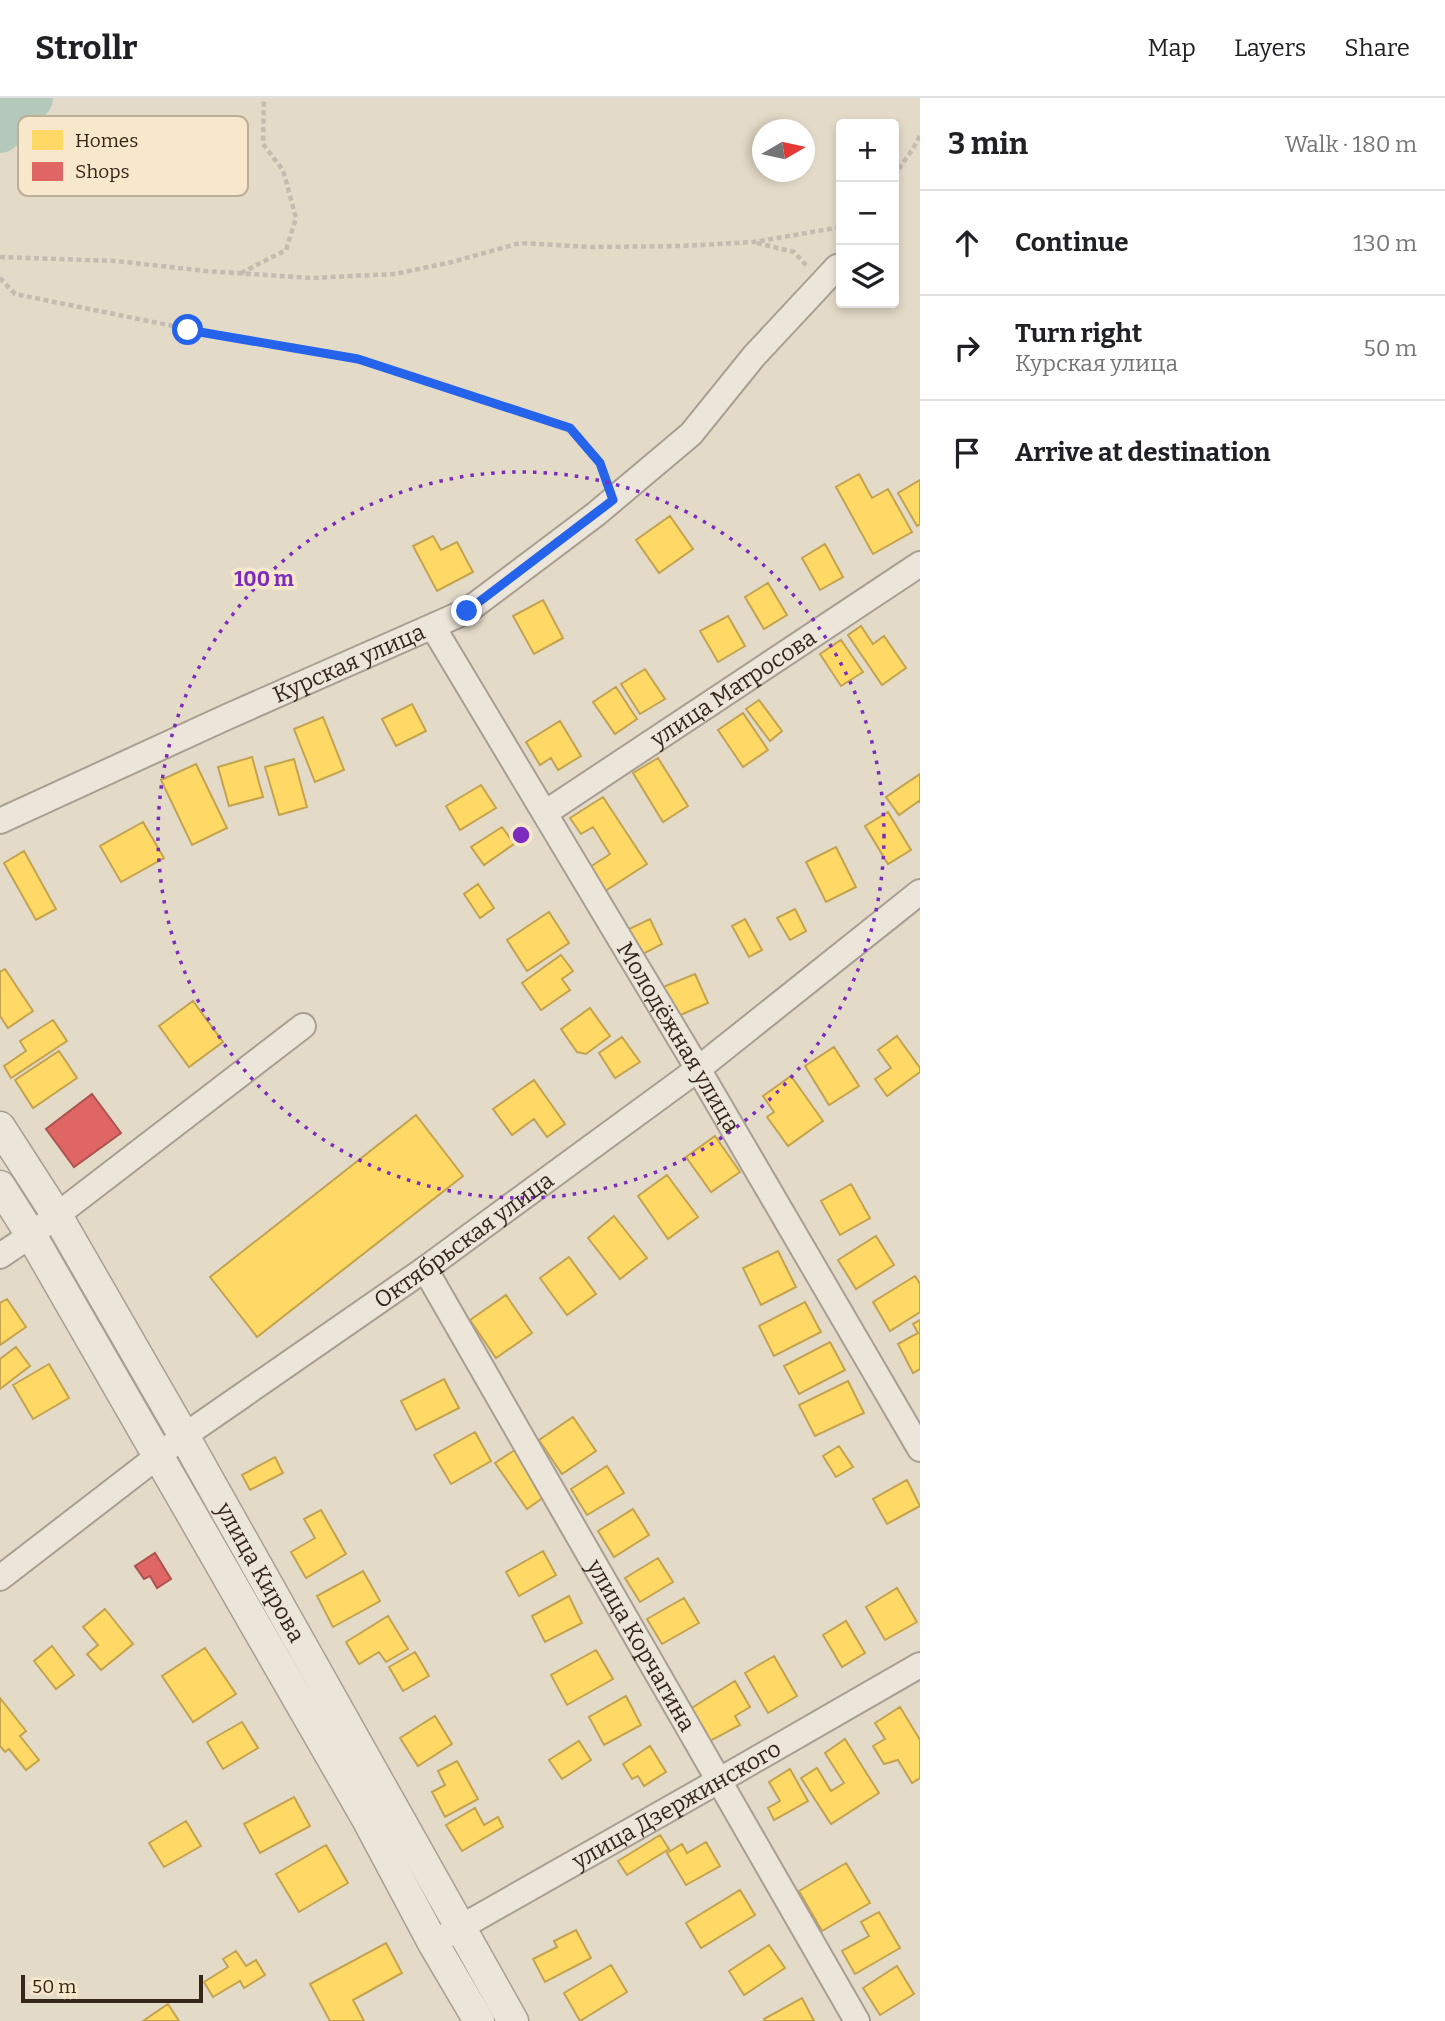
<!DOCTYPE html>
<html lang="en">
<head>
<meta charset="utf-8">
<style>
	:root { --surface:#fff; --page:#f6f6f6; --text:#202124; --muted:#757577; --line:#e0e0e0 }
	body { margin:0; font-family:Bitter,serif; background:var(--page); color:var(--text) }
	.controls { position:absolute; right:21px; top:21px; display:grid; overflow:hidden; border-radius:7px; box-shadow:0 4px 10px #0003 }
	.controls button { width:63px; height:63px; display:grid; place-items:center; padding:0; border:0; border-bottom:2px solid var(--line); background:var(--surface); color:var(--text); font:35px sans-serif }
	.compass { position:absolute; left:752px; top:21px; width:63px; height:63px; border-radius:50%; background:var(--surface); box-shadow:0 4px 10px #0003; rotate:81deg }
	.scale { position:absolute; left:21px; bottom:18px; width:182px; box-sizing:border-box; padding-left:7px; border:4px solid #36261a; border-top:0; font-size:19px; line-height:24px; white-space:nowrap; color:#36261a; -webkit-text-stroke:5px #f7e8cc; paint-order:stroke }
	.stop { position:absolute; width:21px; height:21px; margin:-16px; border:5px solid #2563eb; border-radius:50%; background:#fff }
	.stop.end { background:#2563eb; border-color:#fff; box-shadow:0 2px 7px #0008 }
	.list { margin:0; padding:0; list-style:none }
	h2 { display:flex; justify-content:space-between; align-items:center; height:91px; margin:0; padding:0 28px; font-size:30px }
	h2 small { font-size:23px; font-weight:400; color:var(--muted) }
	.list li { display:grid; grid-template-columns:46px 1fr auto; gap:21px; align-items:center; box-sizing:border-box; height:105px; padding:0 28px; border-top:2px solid var(--line) }
	.list b { display:block; font-size:26px; white-space:nowrap }
	.list p { margin:0; font-size:23px; white-space:nowrap; color:var(--muted) }
	.list em { font-size:23px; font-style:normal; color:var(--muted) }
	.icon { flex:none; width:38px; height:38px; fill:none; stroke:currentColor; stroke-width:2; stroke-linecap:round; stroke-linejoin:round }
	.map { position:relative; flex:none; width:920px; height:1923px; overflow:hidden }
	header { display:flex; align-items:center; gap:42px; box-sizing:border-box; height:98px; padding:0 35px; background:var(--surface); border-bottom:2px solid var(--line) }
	header strong { font-size:33px }
	nav { display:flex; gap:38px; margin-inline-start:auto; font-size:24px }
	main { display:flex }
	aside { flex:1; background:var(--surface) }
	.map>svg:first-child { display:block }
	.homes { fill:#ffd966; stroke:#c3a34f; stroke-width:2 }
	.shops { fill:#e06666; stroke:#ad534f; stroke-width:2 }
	.lines { fill:none; stroke-linecap:round; stroke-linejoin:round }
	.river { stroke:#b4c8bb; stroke-width:44 }
	.minor-casing { stroke:#a89f92; stroke-width:28 }
	.tertiary-casing { stroke:#a89f92; stroke-width:33 }
	.path { stroke:#c4bcb1; stroke-width:4.5; stroke-dasharray:5 3.5; stroke-linecap:butt }
	.minor { stroke:#ece5da; stroke-width:24 }
	.tertiary { stroke:#ece5da; stroke-width:30 }
	.route { stroke:#2563eb; stroke-width:9 }
	.ring { fill:none; stroke:#7b2cbf; stroke-width:3.5; stroke-dasharray:3.5 7 }
	.labels { text-anchor:middle; dominant-baseline:central; stroke-width:7; stroke-linejoin:round; paint-order:stroke }
	.street-label { font-size:23px; fill:#36261a; stroke:#f7e8cc }
	.key { fill:#f7e8cc; stroke:#bdae97; stroke-width:2 }
	.key-label { font-size:19px; fill:#36261a }
	.centre { fill:#7b2cbf; stroke:#f7e8cc; stroke-width:3.5 }
	.ring-label { font-size:21px; text-anchor:middle; font-weight:bold; fill:#7b2cbf; stroke:#f7e8cc; stroke-width:7; stroke-linejoin:round; paint-order:stroke }
</style>
</head>
<body>
<header>
<strong>Strollr</strong>
<nav><a>Map</a><a>Layers</a><a>Share</a></nav>
</header>
<main>
<div class="map">
<svg width="920" height="1923" viewBox="0 0 920 1923">
	<rect width="100%" height="100%" fill="#e4dac8"/>
	<path class="homes" d="M859,376L872,400L888,391L912,434L873,456L836,389Z
		M920,382V426L917,428L898,395Z
		M670,418L693,451L659,475L636,442Z
		M433,438L441,452L457,444L473,474L437,493L413,448Z
		M825,446L843,479L820,492L802,460Z
		M768,485L787,517L764,531L745,499Z
		M543,502L563,540L534,556L513,518Z
		M728,518L745,548L718,564L700,533Z
		M861,528L873,546L884,538L906,570L882,587L848,537Z
		M841,542L863,574L841,588L820,556Z
		M645,571L665,601L640,616L621,586Z
		M616,589L637,621L615,636L593,604Z
		M759,602L782,633L770,643L746,611Z
		M412,606L426,633L396,648L382,621Z
		M743,615L768,652L743,669L718,632Z
		M323,619L344,672L315,684L294,631Z
		M560,623L581,658L558,672L551,660L540,667L526,644Z
		M252,659L263,699L229,708L218,669Z
		M658,660L688,708L663,724L633,675Z
		M294,661L307,709L279,717L265,669Z
		M196,666L227,730L192,747L161,682Z
		M920,676V704L919,703L899,717L886,699Z
		M481,687L496,710L460,732L446,708Z
		M603,699L647,766L602,795L587,771L610,756L593,729L581,736L570,720Z
		M888,714L911,752L888,766L865,728Z
		M143,724L164,760L121,784L100,748Z
		M502,729L514,746L484,767L471,749Z
		M836,749L856,789L826,804L806,764Z
		M24,753L56,811L36,822L4,765Z
		M478,786L494,810L480,820L464,796Z
		M795,811L806,833L790,842L777,820Z
		M549,814L569,845L527,873L507,842Z
		M650,821L662,846L639,858L627,832Z
		M745,821L762,852L749,859L732,828Z
		M561,857L573,873L562,881L570,892L541,912L522,885Z
		M5,871L33,913L8,930L0,918V874Z
		M695,876L708,905L676,919L663,889Z
		M193,903L223,944L189,969L159,928Z
		M590,910L610,938L586,956L577,954L561,931Z
		M53,922L67,943L11,980L4,968L26,953L20,943Z
		M897,938L920,970V974L887,998L875,981L891,970L878,952Z
		M622,939L640,964L615,980L599,955Z
		M834,949L859,988L829,1007L805,968Z
		M59,953L77,980L33,1010L15,982Z
		M791,978L823,1023L788,1048L767,1019L774,1014L763,998Z
		M534,982L565,1026L547,1039L534,1021L512,1037L493,1011Z
		M416,1017L463,1078L257,1239L210,1179Z
		M715,1038L740,1074L711,1094L686,1059Z
		M667,1077L698,1119L668,1141L638,1098Z
		M851,1086L870,1120L840,1137L821,1103Z
		M614,1118L647,1160L620,1181L588,1140Z
		M876,1138L894,1167L856,1191L838,1162Z
		M778,1153L796,1189L761,1207L743,1170Z
		M569,1159L596,1196L567,1217L540,1180Z
		M915,1178L920,1186V1214L890,1233L873,1204Z
		M506,1197L532,1235L496,1260L470,1222Z
		M7,1201L26,1229L0,1247V1205Z
		M805,1204L821,1234L774,1258L759,1228Z
		M920,1222V1271L913,1275L898,1246L918,1235L913,1226Z
		M830,1244L845,1272L799,1296L784,1268Z
		M16,1249L30,1268L0,1291V1261Z
		M49,1266L69,1300L33,1321L13,1287Z
		M444,1281L459,1310L416,1332L401,1303Z
		M848,1283L864,1315L815,1338L799,1307Z
		M573,1319L596,1353L562,1376L539,1342Z
		M475,1334L491,1363L451,1386L434,1357Z
		M839,1348L853,1369L836,1379L823,1358Z
		M516,1351L548,1396L527,1411L495,1365Z
		M275,1359L283,1375L250,1392L242,1377Z
		M607,1368L624,1395L587,1417L571,1391Z
		M907,1382L920,1408L887,1426L873,1401Z
		M633,1411L649,1437L614,1459L598,1433Z
		M321,1412L346,1456L306,1480L291,1454L315,1440L304,1421Z
		M543,1453L556,1477L519,1498L506,1474Z
		M658,1460L673,1484L640,1504L625,1480Z
		M363,1473L380,1503L333,1529L317,1498Z
		M897,1490L917,1524L885,1542L866,1509Z
		M569,1498L582,1525L545,1544L532,1518Z
		M684,1500L699,1525L662,1546L647,1521Z
		M105,1511L133,1546L101,1572L87,1556L98,1547L83,1529Z
		M388,1518L408,1551L386,1564L379,1554L359,1566L346,1544Z
		M846,1523L865,1555L842,1569L823,1537Z
		M52,1548L74,1577L56,1591L34,1563Z
		M205,1550L236,1596L193,1624L162,1578Z
		M596,1552L613,1581L567,1607L551,1577Z
		M415,1554L429,1578L403,1593L389,1569Z
		M774,1558L797,1598L768,1615L745,1575Z
		M735,1583L750,1609L735,1618L740,1627L710,1643L690,1611Z
		M626,1598L641,1627L604,1647L589,1619Z
		M0,1600L26,1633L20,1638L39,1662L26,1672L9,1651L5,1654L0,1648Z
		M900,1609L920,1642V1680L912,1685L898,1662L884,1666L873,1648L885,1641L875,1625Z
		M435,1618L452,1646L418,1668L400,1640Z
		M242,1624L258,1650L223,1671L207,1644Z
		M845,1641L879,1695L831,1726L801,1680L817,1670L831,1693L844,1685L825,1655Z
		M579,1643L591,1662L562,1681L549,1662Z
		M650,1648L666,1674L644,1688L638,1678L632,1681L623,1666Z
		M457,1663L478,1701L445,1719L432,1694L445,1687L438,1673Z
		M790,1671L808,1703L774,1722L768,1710L780,1703L769,1684Z
		M294,1699L310,1728L260,1755L244,1726Z
		M475,1710L484,1727L498,1719L503,1729L462,1753L446,1727Z
		M186,1723L201,1748L164,1769L149,1745Z
		M660,1737L669,1751L627,1777L618,1763Z
		M706,1744L720,1768L686,1787L667,1755L682,1746L687,1755Z
		M326,1747L348,1785L299,1814L276,1776Z
		M846,1765L870,1805L822,1833L799,1793Z
		M740,1792L755,1817L701,1850L686,1825Z
		M879,1814L900,1850L855,1876L842,1853L869,1838L861,1824Z
		M576,1832L591,1860L545,1884L533,1861L557,1849L554,1843Z
		M386,1845L402,1875L353,1902L364,1923H330L310,1886Z
		M769,1847L785,1870L744,1897L729,1873Z
		M236,1853L246,1868L256,1862L265,1877L244,1890L240,1883L213,1899L204,1884L228,1869L223,1861Z
		M611,1867L627,1894L580,1923L564,1895Z
		M897,1868L914,1896L880,1917L863,1890Z
		M802,1900L814,1923H765L764,1921Z
		M168,1906L179,1923H143Z"/>
	<path class="shops" d="M92,996L121,1035L74,1069L46,1031Z
		M155,1455L171,1481L157,1490L150,1478L144,1481L135,1468Z"/>
	<g class="lines">
		<path class="river" d="M0,33L31,0"/>
		<g class="minor-casing">
			<g id="minor">
				<path id="s1" d="M433,529L698,971L920,1351"/>
				<path id="s2" d="M545,715L920,466"/>
				<path id="s3" d="M0,723L229,618L467,513L596,416L691,336L754,258L837,169"/>
				<path d="M0,1158L31,1137L303,928"/>
				<path id="s4" d="M425,1171L857,1923"/>
				<path id="s5" d="M0,1480L184,1338L425,1171L698,971L920,794"/>
				<path id="s6" d="M433,1845L720,1682L920,1567"/>
			</g>
		</g>
		<g class="tertiary-casing">
			<g id="tertiary">
				<path id="s7" d="M0,1029L56,1116L184,1338L513,1923"/>
				<path d="M0,1088L31,1137L367,1721L433,1845L479,1923"/>
			</g>
		</g>
		<path class="path" d="M894,78L914,49L920,37
			M757,145L794,154L807,168
			M0,159L116,163L206,173L311,180L395,176L452,164L520,145L591,149L681,148L754,144L841,129
			M241,175L286,152L296,120L283,72L263,46L264,0
			M0,180L15,196L188,231L358,261L570,330L600,365L604,378"/>
		<use href="#minor" class="minor"/>
		<use href="#tertiary" class="tertiary"/>
	</g>
	<g class="lines">
		<path class="route" d="M188,232L358,261L570,330L600,365L613,402L467,513"/>
	</g>
	<circle class="ring" cx="521" cy="737" r="363"/>
	<g class="labels">
		<g class="street-label">
			<text stroke="none"><textPath href="#s3" startOffset="383">Курская улица</textPath></text>
			<text stroke="none"><textPath href="#s2" startOffset="226">улица Матросова</textPath></text>
			<text stroke="none"><textPath href="#s1" startOffset="478">Молодёжная улица</textPath></text>
			<text stroke="none"><textPath href="#s5" startOffset="574">Октябрьская улица</textPath></text>
			<text stroke="none"><textPath href="#s7" startOffset="516">улица Кирова</textPath></text>
			<text stroke="none"><textPath href="#s4" startOffset="434">улица Корчагина</textPath></text>
			<text stroke="none"><textPath href="#s6" startOffset="280">улица Дзержинского</textPath></text>
		</g>
	</g>
	<rect x="18" y="18" width="230" height="80" rx="10" class="key"/>
	<rect x="32" y="32" width="31" height="20" fill="#ffd966"/>
	<rect x="32" y="64" width="31" height="19" fill="#e06666"/>
	<g class="key-label">
		<text x="75" y="49">Homes</text>
		<text x="75" y="80">Shops</text>
	</g>
	<circle cx="521" cy="737" r="10" class="centre"/>
	<g class="ring-label">
		<text x="264" y="488">100 m</text>
	</g>
</svg>
<div class="controls">
<button>+</button>
<button>−</button>
<button><svg class="icon" aria-label="layers" viewBox="0 0 24 24"><path d="M12 4l9 5-9 5-9-5zM3 14l9 5 9-5"/></svg></button>
</div>
<svg class="compass" viewBox="-18 -18 36 36"><path d="M0-13l5 13h-10z" fill="#e53935"/><path d="M0 13l5-13h-10z" fill="#757577"/></svg>
<div class="scale">50 m</div>
<div class="stop" style="left:188px;top:232px"></div>
<div class="stop end" style="left:467px;top:513px"></div>
</div>
<aside>
<h2>3 min<small>Walk · 180 m</small></h2>
<ul class="list">
<li><svg class="icon" aria-label="ahead" viewBox="0 0 24 24"><path d="M12 20V5M6 11l6-6 6 6"/></svg><div><b>Continue</b></div><em>130 m</em></li>
<li><svg class="icon" aria-label="right" viewBox="0 0 24 24"><path d="M7 20v-9h11M14 6l5 5-5 5"/></svg><div><b>Turn right</b><p>Курская улица</p></div><em>50 m</em></li>
<li><svg class="icon" aria-label="arrive" viewBox="0 0 24 24"><path d="M6 21V4h12l-3 4 3 4H6"/></svg><div><b>Arrive at destination</b></div></li>
</ul>
</aside>
</main>
</body>
</html>
